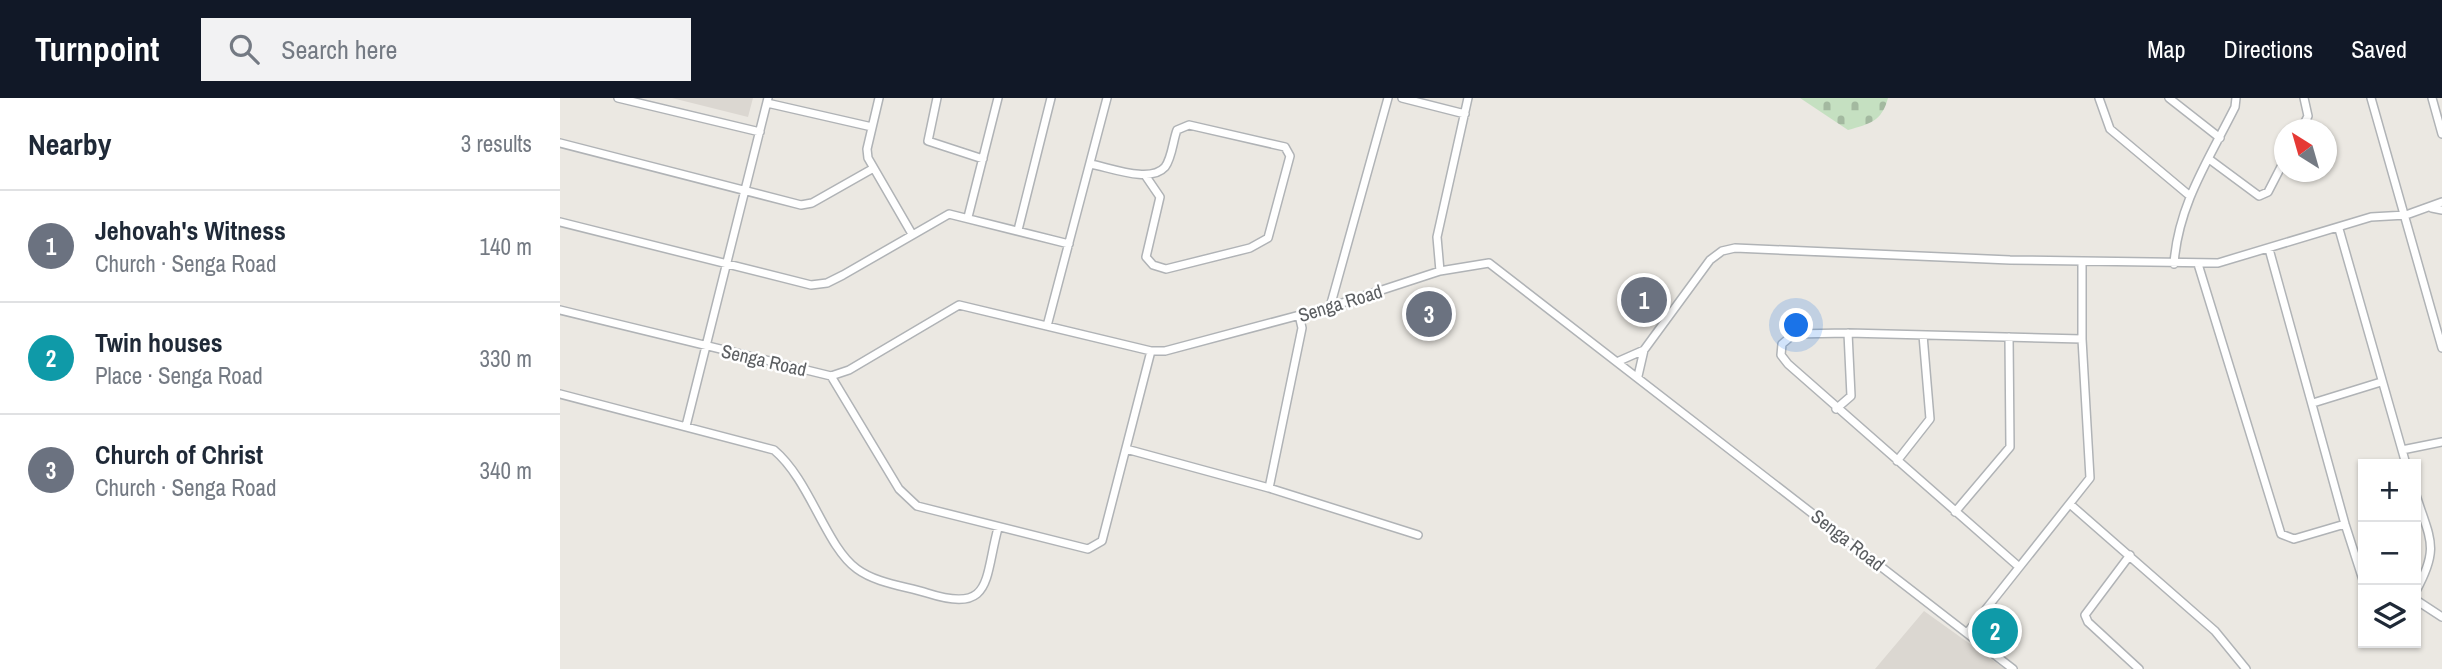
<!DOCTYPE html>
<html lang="en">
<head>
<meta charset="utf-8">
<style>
	:root { --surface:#fff; --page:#f2f2f3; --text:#1f2937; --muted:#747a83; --line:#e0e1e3; --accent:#111827 }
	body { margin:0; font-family:"Archivo Narrow",sans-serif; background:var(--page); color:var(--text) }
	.controls { position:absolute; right:21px; bottom:21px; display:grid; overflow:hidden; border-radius:0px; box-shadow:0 2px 5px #0004 }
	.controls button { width:63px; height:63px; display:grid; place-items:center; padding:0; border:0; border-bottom:2px solid var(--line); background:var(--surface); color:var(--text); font:35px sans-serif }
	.compass { position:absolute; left:1714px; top:21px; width:63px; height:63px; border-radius:50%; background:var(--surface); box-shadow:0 2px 5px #0004; rotate:323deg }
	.you { position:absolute; left:1237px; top:228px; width:24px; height:24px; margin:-18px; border:5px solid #fff; border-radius:50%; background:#1a73e8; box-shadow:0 0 0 10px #1a73e833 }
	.badge { display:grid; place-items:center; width:46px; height:46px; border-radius:50%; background:var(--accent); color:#fff; font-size:23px; font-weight:700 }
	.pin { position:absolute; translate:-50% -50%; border:4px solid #fff; box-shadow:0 2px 7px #0006 }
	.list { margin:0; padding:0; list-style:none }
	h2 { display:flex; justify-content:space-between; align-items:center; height:91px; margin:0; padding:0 28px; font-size:30px }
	h2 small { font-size:23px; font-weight:400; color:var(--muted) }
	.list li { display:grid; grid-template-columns:46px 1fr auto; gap:21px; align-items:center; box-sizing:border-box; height:112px; padding:0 28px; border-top:2px solid var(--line) }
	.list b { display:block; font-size:26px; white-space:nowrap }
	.list p { margin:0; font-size:23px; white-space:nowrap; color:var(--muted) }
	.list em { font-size:23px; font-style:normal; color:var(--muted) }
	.icon { flex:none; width:38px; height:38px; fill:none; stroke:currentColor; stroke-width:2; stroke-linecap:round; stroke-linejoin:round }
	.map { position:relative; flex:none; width:1882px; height:571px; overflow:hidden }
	header { display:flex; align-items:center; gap:42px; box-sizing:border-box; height:98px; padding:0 35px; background:var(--accent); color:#fff }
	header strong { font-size:33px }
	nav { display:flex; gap:38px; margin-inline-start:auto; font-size:24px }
	.search { width:490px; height:63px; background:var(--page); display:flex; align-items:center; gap:18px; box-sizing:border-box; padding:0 24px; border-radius:0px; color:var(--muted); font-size:26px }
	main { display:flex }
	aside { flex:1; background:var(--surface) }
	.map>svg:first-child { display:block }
	.education { fill:#dbd7d1 }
	.cemetery { fill:url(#cemetery-stones) }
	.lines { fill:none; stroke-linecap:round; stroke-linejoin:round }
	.minor-casing { stroke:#b0b3b6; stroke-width:10 }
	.minor { stroke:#fff; stroke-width:7 }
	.labels { text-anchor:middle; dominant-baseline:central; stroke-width:5; stroke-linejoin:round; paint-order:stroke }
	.street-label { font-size:19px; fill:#5b5e61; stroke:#fff }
</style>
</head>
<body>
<header>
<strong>Turnpoint</strong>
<div class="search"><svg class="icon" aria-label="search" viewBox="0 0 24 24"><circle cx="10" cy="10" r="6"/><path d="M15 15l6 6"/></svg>Search here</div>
<nav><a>Map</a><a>Directions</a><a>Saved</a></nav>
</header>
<main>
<aside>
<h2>Nearby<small>3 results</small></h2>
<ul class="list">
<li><span class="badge" style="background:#6b7280">1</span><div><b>Jehovah's Witness</b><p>Church · Senga Road</p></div><em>140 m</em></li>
<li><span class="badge" style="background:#0f9aa8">2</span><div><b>Twin houses</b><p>Place · Senga Road</p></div><em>330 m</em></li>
<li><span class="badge" style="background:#6b7280">3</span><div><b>Church of Christ</b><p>Church · Senga Road</p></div><em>340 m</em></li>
</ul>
</aside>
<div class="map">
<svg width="1882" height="571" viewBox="0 0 1882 571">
	<defs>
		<pattern id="cemetery-stones" width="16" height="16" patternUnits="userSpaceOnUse" patternTransform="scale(1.75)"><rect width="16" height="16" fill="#c5e0c1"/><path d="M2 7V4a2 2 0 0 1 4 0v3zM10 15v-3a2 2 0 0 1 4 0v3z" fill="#a3b9a0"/></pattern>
	</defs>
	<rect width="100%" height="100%" fill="#ebe8e2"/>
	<path class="education" d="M112,0H193L188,19Z
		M1364,513L1445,571H1315Z"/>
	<path class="cemetery" d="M1240,0H1328C1322,23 1310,26 1288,32Z"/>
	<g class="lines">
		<g class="minor-casing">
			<path id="minor" d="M58,0L200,34
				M319,0L307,51L308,60L352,136
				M377,0L368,43L423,61
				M842,0L905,16
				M1539,0L1550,31L1630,98
				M1609,0L1660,40
				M1811,0L1882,250
				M1872,0L1882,36
				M207,5L312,29
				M1741,32L1748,18L1744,0
				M0,45L241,107L252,105L312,71
				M1649,61L1699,98L1708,94L1724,63
				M530,66C549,69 590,86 605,69C612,60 613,42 617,32L629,27L725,49L730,58L708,140L690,150L606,171L593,167L586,159L600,99L585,77
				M1872,110L1882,112
				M408,119L438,0
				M0,124L251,187L267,185L283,177L389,116L509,146
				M1779,131L1846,366
				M458,132L491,0
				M1709,151L1785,426L1803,482
				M1614,166C1618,107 1649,61 1675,9L1676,0
				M1638,166L1721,436L1734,441L1785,426
				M880,173L877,139L908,0
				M770,209L828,0
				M0,212L271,278L289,272L399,207L591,253H605L770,209L880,173L929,165L1453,571
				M487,228L547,0
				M1059,263L1084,252L1150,162L1162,153L1175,150L1450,162L1658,165L1811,119L1846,117L1882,104
				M271,278L339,391L357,408L528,451L542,443L591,253
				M1078,278L1084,252
				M0,296L214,352C250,382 266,449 297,471C316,485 344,488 367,495C433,516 424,482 438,430
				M1753,305L1821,284
				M1276,311L1291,298L1288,235
				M126,328L208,0
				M566,351L709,390L858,437
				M1842,352L1882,344
				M1337,363L1370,321L1363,237
				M709,390L742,230L739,217
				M1856,397C1870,442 1880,449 1856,493
				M1511,407L1655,533L1686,571
				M1395,414L1450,349L1449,239
				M1570,457L1525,517L1528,524L1579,571
				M1458,468L1228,266L1221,257L1222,246L1234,236L1288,235L1522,241
				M1856,502L1882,519
				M1407,535L1530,380L1522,241V163"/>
		</g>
		<use href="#minor" class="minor"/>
	</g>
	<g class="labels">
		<g class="street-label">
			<text transform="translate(780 205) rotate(-17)">Senga Road</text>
			<text transform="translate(204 262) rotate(13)">Senga Road</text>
			<text transform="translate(1288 442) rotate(38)">Senga Road</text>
		</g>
	</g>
</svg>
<div class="controls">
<button>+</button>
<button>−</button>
<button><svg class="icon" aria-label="layers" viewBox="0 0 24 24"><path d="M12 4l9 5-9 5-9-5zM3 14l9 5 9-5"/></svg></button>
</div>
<svg class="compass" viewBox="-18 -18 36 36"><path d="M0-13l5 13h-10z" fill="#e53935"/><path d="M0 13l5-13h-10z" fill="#747a83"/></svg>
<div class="you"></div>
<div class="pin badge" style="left:1084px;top:202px;background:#6b7280">1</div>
<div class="pin badge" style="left:1435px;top:533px;background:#0f9aa8">2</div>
<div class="pin badge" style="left:869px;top:216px;background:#6b7280">3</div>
</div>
</main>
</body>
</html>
